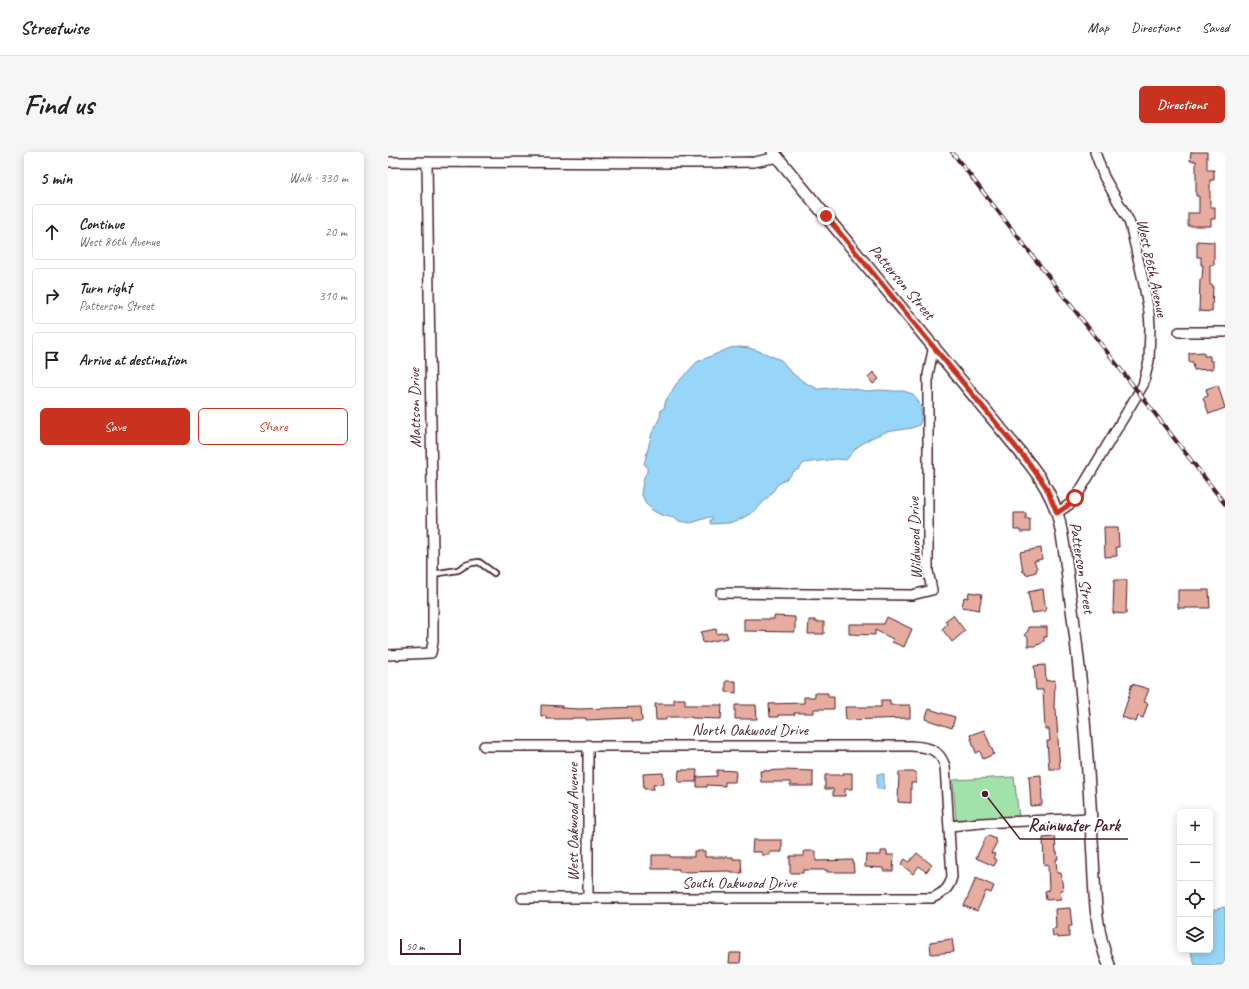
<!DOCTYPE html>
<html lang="en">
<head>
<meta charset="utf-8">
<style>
	:root { --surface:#fff; --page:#f6f6f6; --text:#202124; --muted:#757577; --line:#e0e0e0; --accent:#c8321e }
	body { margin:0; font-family:Caveat,sans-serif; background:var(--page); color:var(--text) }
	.controls { position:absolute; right:12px; bottom:12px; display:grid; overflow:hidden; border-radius:6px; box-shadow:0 2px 10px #0003 }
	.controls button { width:36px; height:36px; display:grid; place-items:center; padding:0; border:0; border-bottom:1px solid var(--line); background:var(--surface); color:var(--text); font:20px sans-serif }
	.scale { position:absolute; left:12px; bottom:10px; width:61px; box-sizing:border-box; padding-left:4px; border:2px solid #4a1f2b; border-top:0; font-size:11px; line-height:14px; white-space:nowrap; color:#4a1f2b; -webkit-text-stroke:3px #fff; paint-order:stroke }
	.stop { position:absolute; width:12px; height:12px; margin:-9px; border:3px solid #c8321e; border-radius:50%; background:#fff }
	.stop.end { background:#c8321e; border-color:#fff; box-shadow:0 1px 4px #0008 }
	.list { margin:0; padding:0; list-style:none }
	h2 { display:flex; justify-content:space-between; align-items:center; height:52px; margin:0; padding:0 16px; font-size:17px }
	h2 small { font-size:13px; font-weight:400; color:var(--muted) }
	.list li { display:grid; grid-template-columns:26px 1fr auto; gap:12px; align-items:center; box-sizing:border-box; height:56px; margin:0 8px 8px; padding:0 8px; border:1px solid var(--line); border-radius:6px }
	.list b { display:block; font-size:15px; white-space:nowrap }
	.list p { margin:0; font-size:13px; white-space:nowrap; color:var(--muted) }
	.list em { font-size:13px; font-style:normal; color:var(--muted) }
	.actions { display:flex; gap:8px; padding:12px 16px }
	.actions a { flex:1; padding:9px 0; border:1px solid var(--accent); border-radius:6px; text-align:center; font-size:14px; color:var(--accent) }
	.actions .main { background:var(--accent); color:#fff }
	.icon { flex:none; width:22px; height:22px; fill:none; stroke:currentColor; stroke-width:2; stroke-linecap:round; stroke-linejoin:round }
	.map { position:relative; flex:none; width:837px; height:813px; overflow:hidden; border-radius:6px }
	header { display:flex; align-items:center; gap:24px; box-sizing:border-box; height:56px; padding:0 20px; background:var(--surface); border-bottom:1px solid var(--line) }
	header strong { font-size:19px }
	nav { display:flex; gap:22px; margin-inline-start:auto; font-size:14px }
	.intro { display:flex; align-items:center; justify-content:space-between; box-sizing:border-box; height:96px; padding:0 24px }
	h1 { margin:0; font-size:28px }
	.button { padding:10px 18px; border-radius:6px; background:var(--accent); color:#fff; font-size:14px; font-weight:700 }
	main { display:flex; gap:24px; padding:0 24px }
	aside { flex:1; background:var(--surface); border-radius:6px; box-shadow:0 2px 10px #0003 }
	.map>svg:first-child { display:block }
	.green { fill:#a1e2ab; stroke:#76806b }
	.water { fill:#97d6f8; stroke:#788da6 }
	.building { fill:#e6aca0; stroke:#4a1f2b }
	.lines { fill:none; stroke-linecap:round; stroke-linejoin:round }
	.service-casing { stroke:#4a1f2b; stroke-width:8 }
	.minor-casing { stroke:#4a1f2b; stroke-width:12 }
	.tertiary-casing { stroke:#4a1f2b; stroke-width:14 }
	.service { stroke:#fff; stroke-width:4.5 }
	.minor { stroke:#fff; stroke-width:9 }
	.tertiary { stroke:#fff; stroke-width:11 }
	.rail-casing { stroke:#4a1f2b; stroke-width:4 }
	.rail { stroke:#fff; stroke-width:2.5; stroke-dasharray:8; stroke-linecap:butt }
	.route { stroke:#c8321e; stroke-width:5 }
	.labels { text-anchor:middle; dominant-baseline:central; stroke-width:3.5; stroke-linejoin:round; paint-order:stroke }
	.street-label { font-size:16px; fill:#4a1f2b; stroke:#fff }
	.leader { fill:none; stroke:#4a1f2b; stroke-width:1.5 }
	.callout-dot { fill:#4a1f2b; stroke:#fff; stroke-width:1.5 }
	.callout-label { font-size:17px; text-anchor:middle; font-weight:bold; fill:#4a1f2b; stroke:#fff; stroke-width:3.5; stroke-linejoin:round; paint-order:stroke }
</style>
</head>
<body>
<header>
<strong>Streetwise</strong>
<nav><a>Map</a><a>Directions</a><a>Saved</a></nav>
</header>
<div class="intro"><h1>Find us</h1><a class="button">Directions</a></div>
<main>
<aside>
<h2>5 min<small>Walk · 330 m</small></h2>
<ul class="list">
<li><svg class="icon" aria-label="ahead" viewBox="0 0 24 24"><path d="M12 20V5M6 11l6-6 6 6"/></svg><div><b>Continue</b><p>West 86th Avenue</p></div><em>20 m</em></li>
<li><svg class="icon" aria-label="right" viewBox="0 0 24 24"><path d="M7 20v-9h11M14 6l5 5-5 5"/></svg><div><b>Turn right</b><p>Patterson Street</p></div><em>310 m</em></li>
<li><svg class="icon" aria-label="arrive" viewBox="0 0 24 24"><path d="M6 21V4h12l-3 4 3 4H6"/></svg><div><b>Arrive at destination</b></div></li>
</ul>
<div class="actions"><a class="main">Save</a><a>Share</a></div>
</aside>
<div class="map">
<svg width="837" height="813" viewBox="0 0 837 813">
	<rect width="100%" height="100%" fill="#fff"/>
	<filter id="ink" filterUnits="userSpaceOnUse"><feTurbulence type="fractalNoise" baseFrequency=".025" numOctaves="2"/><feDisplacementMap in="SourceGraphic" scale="8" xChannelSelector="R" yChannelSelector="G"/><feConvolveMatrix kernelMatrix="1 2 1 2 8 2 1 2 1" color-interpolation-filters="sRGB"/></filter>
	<g filter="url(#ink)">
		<path class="green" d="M626,625L631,665L568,668L565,628Z"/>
		<path class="water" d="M352,195L361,196L374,200L393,208L405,222L416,230L430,237L454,235L478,239L492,238L506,239H515L525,242L530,248L533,256V269L531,273L524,276L498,280L483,286L469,295L458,308L448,307L416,311L411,317L405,320L401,325L389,333L384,341L367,359L353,367L341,371L323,372L322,368H324V365H322L303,371L290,369L286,366L273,363L264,358L258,352L253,341L256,325L259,320V315L256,312L264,281L272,265L273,258L276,256L278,248L289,231L309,210L342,196Z
			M489,622H496V637H489Z
			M837,755V813H807L802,798H822V759Z"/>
		<path class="building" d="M803,0H819V18H826V28H822V55H827V67H823V74H800V61H811V44H808V9H802Z
			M809,89L826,90V113H822V133H825L824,160L811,159L812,127H814L815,113H813V105H809Z
			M816,200V204H822V209H825V217L806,218L805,210H801V201Z
			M485,220L491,227L485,232L480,225Z
			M830,233L837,256L821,262L815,246L820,244L818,237Z
			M626,361H638V367H642V380H632V378H626Z
			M716,375H730L731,395H728L729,404L717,405Z
			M653,396L654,407L646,409L649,416L648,420L638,423L637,420H635L632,400Z
			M726,428H739L738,462L725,461Z
			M655,437L658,459L644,461L640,440Z
			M790,438H821L822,456H790Z
			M581,440L594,442L591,458L574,455L576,445L580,446Z
			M565,463L577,479L564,490L554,477L559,472L557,469Z
			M386,464L407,465V480L356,479V467H386Z
			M499,465L524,477L516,495L504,490L505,487L487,478V483L461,482V472H496Z
			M421,468H427V470H436V482H420Z
			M640,475H659V485H656V489L652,492L648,493V494H640V485L636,483L640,479Z
			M328,477L329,482L338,480L340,486L315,491L313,480Z
			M657,513L658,529L667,528L666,557H668L672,617H661L659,589H662L661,577H657L655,538H648L646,514Z
			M338,529H348V541L338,540Z
			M744,532L761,537L756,550L760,551L755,566L750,564L748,570L734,565L742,541H741Z
			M427,541H440V545H446V557H426V561H406L407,563H390V565H382L381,552L416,551V545H427Z
			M286,547H297V553H334L333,567L304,566V565H278V568H268L267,552H286Z
			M493,548H502V553H522V566L458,568L457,555H493Z
			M153,553L174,554V556L192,557L253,555L254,569H243V566L198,568V566H184V567H158V564H153Z
			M347,553H368L369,567H347Z
			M541,557L567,565L564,576L537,567Z
			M596,578L606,602L595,607L592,599L588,601L582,583Z
			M291,618H309L308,630H290Z
			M329,618L348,619L347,630H337V634L319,633V635H309V625L329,624Z
			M395,618L425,619V634H402V630H373L372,619Z
			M511,620H528V631H523V651L510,650Z
			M275,621L276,632L265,633L266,637H256L255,622Z
			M455,621H464V637H457V644H445V637H437V623H455Z
			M653,623L654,653L643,654L641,624Z
			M601,684L608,687V689L609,690L603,701L607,702L605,706L609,708L606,714L588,706L598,685Z
			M667,685L668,700H669L670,707H668L669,721H673L675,738H672L673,747L658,748L657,739L661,738L660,713L656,714L655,686Z
			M365,688H394V700H382V703H374V700H364Z
			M306,699H317V705H345V707H353L354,721H343V719L291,720V717H264V703H282V705H306Z
			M416,699H428V709L465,708L466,720H439V718H415V721H402V704H416Z
			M493,699H499V703H506L505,719H495V716L477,715L478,703H493Z
			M529,701L544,713L538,720L531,714L525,722L513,712L517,707L521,710Z
			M588,726L606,734L603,741L598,739L589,759L576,754Z
			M682,756L684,774H681V785L669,786V784H665L664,777L668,776L667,757Z
			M564,787L566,800L543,802L542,790Z
			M342,801H353L352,811H341Z"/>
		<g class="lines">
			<g class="service-casing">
				<path id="service" d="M45,422L70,418L78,413L84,411L91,410L106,421"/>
			</g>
			<g class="minor-casing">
				<path id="minor" d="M0,10L309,11L366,10L390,5
					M791,180H837
					M669,361L682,352L690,342L755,233L761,209L762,175L761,160L755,128L743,76L741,69L716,25L707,0
					M333,441L524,443L544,438L540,419V223L546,193
					M0,503L43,501L45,490V401L39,10
					M96,594H523C539,595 551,596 557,614L564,725C561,737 555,741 544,746H134
					M562,674L593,671L703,666
					M200,746V593"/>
			</g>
			<g class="tertiary-casing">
				<path id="tertiary" d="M385,0L641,311C653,326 663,342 669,361C677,388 679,422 683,450C694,529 700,608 704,688C707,729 705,774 721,813"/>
			</g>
			<use href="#service" class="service"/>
			<use href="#minor" class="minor"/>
			<use href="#tertiary" class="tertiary"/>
			<g class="rail-casing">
				<path id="rail" d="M564,0L837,352"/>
			</g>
			<use href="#rail" class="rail"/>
		</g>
	</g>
	<g class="lines" filter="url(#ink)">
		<path class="route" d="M438,64L641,311L658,335L669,361L682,352L687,346"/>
	</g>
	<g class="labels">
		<g class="street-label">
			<text transform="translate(764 116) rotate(78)">West 86th Avenue</text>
			<text transform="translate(514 130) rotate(50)">Patterson Street</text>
			<text transform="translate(27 256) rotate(-91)">Mattson Drive</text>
			<text transform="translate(527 386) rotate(-92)">Wildwood Drive</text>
			<text transform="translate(694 416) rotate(81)">Patterson Street</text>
			<text x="362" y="578">North Oakwood Drive</text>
			<text transform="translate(185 670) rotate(-90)">West Oakwood Avenue</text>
			<text x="351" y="731">South Oakwood Drive</text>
		</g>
	</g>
	<path class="leader" d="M597 642L632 687H740"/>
	<circle class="callout-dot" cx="597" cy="642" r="4"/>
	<g class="callout-label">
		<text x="686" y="679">Rainwater Park</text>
	</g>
</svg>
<div class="controls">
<button>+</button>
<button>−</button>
<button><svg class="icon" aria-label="locate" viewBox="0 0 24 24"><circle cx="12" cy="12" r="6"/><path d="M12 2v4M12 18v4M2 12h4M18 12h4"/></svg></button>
<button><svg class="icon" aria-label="layers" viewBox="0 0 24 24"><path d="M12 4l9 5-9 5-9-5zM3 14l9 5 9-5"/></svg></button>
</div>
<div class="scale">50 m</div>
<div class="stop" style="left:687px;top:346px"></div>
<div class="stop end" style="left:438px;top:64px"></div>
</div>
</main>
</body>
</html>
